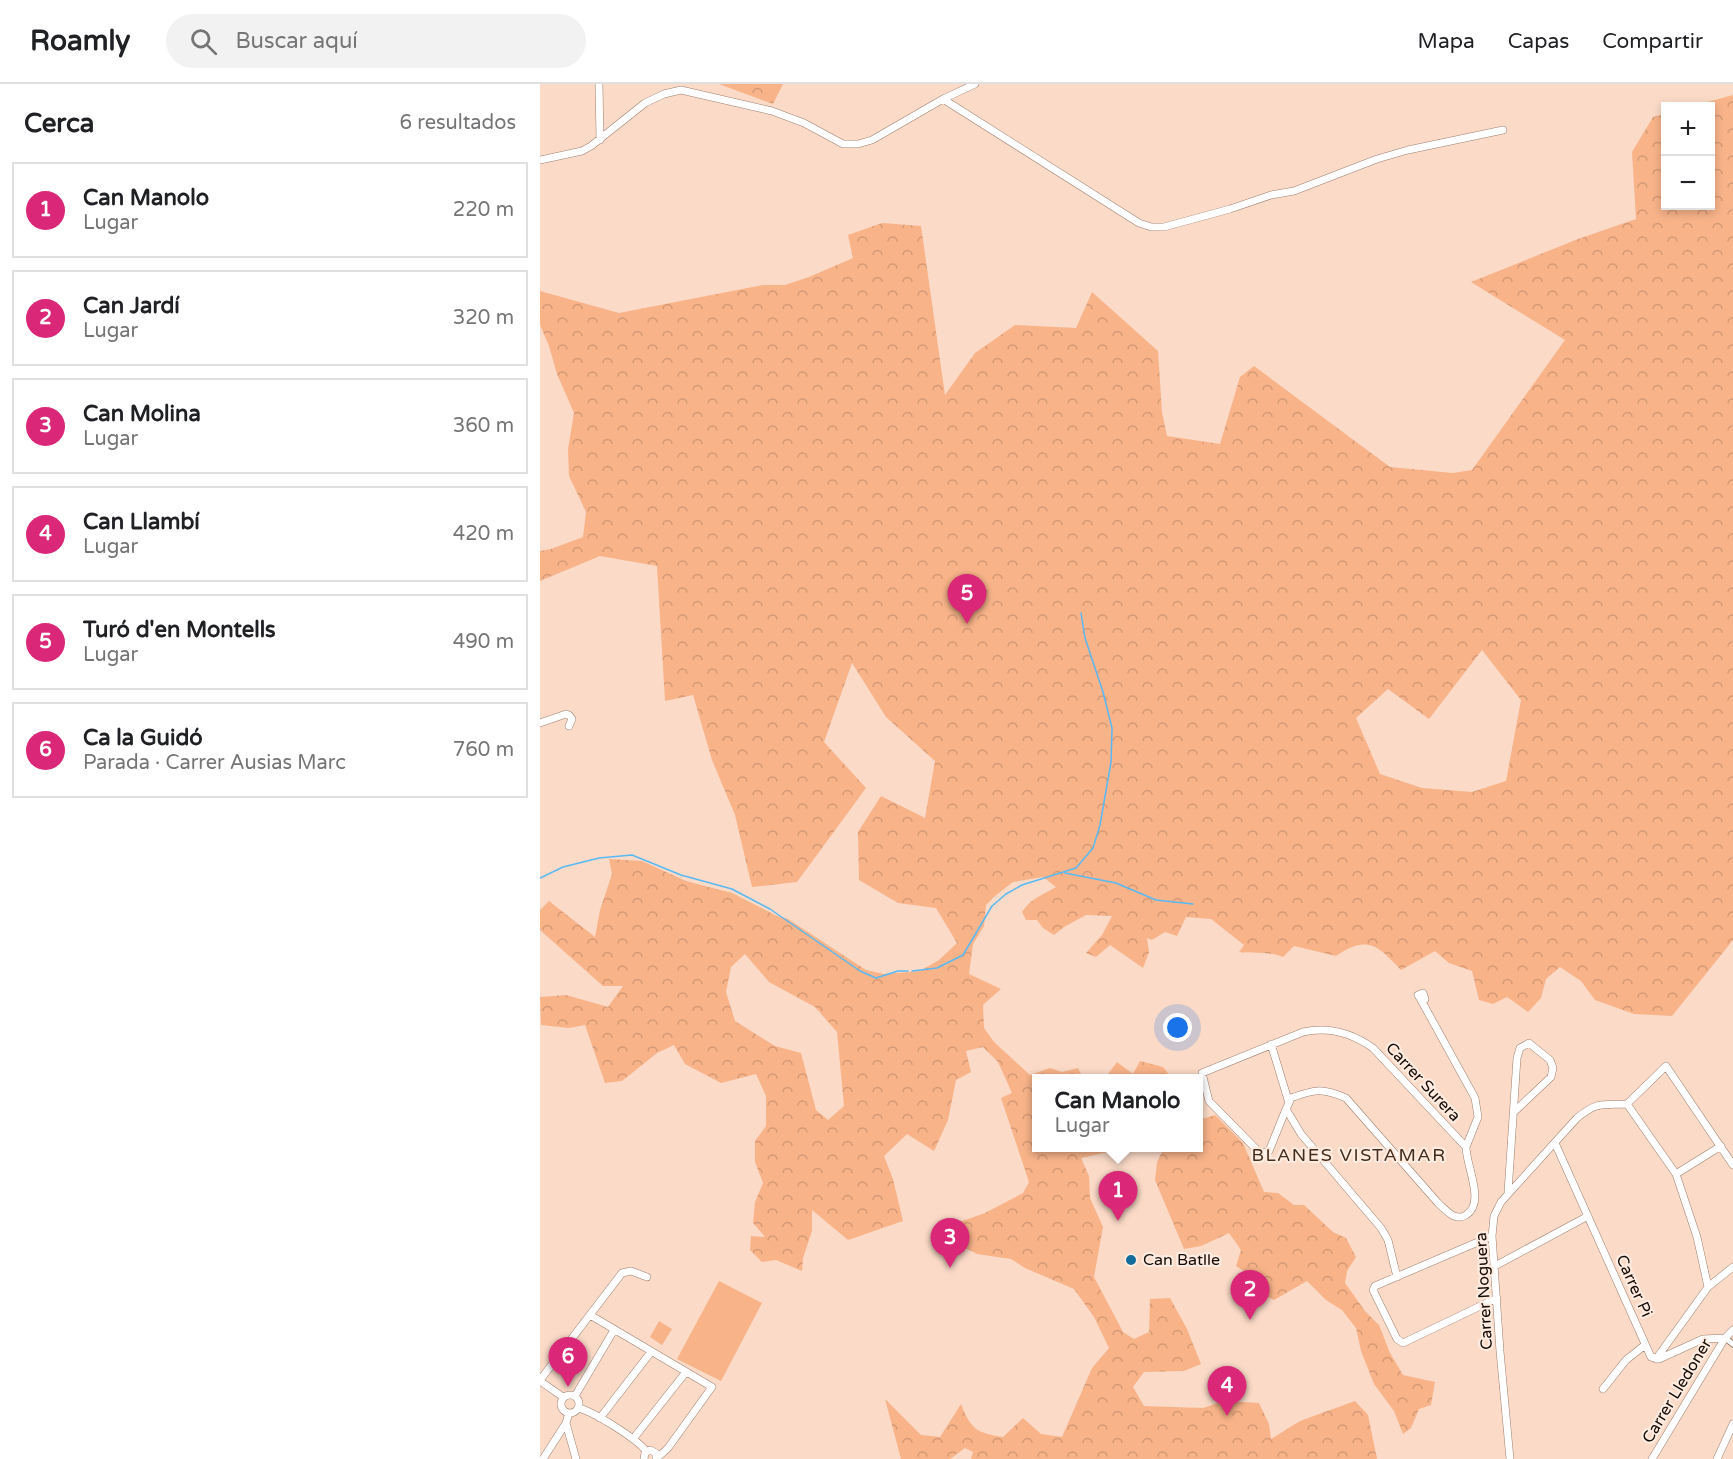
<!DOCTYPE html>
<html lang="es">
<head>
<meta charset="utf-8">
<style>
	:root { --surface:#fff; --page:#f2f2f2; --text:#202124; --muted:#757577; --line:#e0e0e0; --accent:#db2777 }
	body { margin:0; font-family:"Varela Round",sans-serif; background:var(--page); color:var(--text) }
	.controls { position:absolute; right:18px; top:18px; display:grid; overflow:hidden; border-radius:0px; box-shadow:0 3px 9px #0003 }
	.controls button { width:54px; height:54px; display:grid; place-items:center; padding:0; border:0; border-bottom:2px solid var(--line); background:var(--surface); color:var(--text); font:30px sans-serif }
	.you { position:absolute; left:638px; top:944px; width:21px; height:21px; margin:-15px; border:4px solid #fff; border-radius:50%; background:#1a73e8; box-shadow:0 0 0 9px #1a73e833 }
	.badge { display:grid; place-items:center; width:39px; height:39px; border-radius:50%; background:var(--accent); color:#fff; font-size:20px; font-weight:700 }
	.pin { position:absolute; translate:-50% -50px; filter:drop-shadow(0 2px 3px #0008) }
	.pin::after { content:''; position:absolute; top:32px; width:21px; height:18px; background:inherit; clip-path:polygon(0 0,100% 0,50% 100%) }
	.popup { position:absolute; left:492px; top:990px; width:171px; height:78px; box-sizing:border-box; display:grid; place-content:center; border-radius:0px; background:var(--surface); filter:drop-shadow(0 2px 4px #0005); font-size:20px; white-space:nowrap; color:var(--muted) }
	.popup b { font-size:22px; color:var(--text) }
	.popup::after { content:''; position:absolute; left:50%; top:100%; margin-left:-12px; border:12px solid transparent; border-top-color:var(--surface) }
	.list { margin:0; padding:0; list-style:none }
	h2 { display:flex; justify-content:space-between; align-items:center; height:78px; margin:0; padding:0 24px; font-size:26px }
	h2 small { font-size:20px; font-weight:400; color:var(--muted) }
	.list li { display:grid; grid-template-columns:39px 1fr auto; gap:18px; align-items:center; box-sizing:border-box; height:96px; margin:0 12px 12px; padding:0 12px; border:2px solid var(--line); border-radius:0px }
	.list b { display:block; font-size:22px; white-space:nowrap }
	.list p { margin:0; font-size:20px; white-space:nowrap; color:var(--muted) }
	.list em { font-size:20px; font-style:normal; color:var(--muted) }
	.icon { flex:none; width:33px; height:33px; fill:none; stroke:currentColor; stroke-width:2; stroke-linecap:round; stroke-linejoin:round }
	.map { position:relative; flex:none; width:1193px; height:1375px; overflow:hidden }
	header { display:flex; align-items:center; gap:36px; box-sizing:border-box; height:84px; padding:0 30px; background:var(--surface); border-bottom:2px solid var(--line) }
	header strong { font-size:28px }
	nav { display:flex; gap:33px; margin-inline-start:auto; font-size:21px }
	.search { width:420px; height:54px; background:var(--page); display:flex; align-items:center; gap:15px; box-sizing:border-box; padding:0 21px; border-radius:33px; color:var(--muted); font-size:22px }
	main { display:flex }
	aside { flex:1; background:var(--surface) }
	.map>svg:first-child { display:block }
	.green { fill:#f8b389 }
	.forest { fill:url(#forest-crowns); fill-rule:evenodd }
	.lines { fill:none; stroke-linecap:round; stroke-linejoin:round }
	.stream { stroke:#59b9f5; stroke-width:1.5 }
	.pedestrian-casing { stroke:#9d7f6e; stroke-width:7 }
	.minor-casing { stroke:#9d7f6e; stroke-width:8 }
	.pedestrian { stroke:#fff; stroke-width:5 }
	.minor { stroke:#fff; stroke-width:7 }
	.poi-dot { fill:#126d9c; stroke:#ffebdf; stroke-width:2 }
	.labels { text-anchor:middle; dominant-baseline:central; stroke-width:4.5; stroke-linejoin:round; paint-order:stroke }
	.street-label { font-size:16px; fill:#150b05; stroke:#ffebdf }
	.poi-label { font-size:16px; fill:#150b05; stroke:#ffebdf; text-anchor:start }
	.neighbourhood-label { font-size:18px; letter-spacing:1.5px; fill:#452c1c; stroke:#ffebdf }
</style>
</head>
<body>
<header>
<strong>Roamly</strong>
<div class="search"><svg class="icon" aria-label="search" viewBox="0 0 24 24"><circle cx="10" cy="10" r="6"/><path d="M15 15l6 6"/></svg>Buscar aquí</div>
<nav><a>Mapa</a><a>Capas</a><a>Compartir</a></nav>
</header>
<main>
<aside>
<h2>Cerca<small>6 resultados</small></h2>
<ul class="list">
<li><span class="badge">1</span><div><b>Can Manolo</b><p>Lugar</p></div><em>220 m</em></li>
<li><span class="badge">2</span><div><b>Can Jardí</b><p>Lugar</p></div><em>320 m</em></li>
<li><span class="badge">3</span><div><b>Can Molina</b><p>Lugar</p></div><em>360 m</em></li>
<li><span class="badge">4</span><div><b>Can Llambí</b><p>Lugar</p></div><em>420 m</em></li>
<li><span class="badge">5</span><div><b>Turó d'en Montells</b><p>Lugar</p></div><em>490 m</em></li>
<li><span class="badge">6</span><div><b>Ca la Guidó</b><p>Parada · Carrer Ausias Marc</p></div><em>760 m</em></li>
</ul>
</aside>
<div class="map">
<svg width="1193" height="1375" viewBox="0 0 1193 1375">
	<defs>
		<pattern id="forest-crowns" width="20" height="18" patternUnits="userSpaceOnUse" patternTransform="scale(1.5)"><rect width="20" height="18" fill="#f8b389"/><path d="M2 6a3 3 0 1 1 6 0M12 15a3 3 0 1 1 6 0" fill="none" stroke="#d49975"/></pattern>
	</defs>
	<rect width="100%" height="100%" fill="#fbdac7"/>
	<path class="green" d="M179,1197L222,1219L181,1297L137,1275Z
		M119,1237L132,1245L122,1261L110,1253Z"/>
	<path class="forest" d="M179,0H243L233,20Z
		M1193,11V856L1132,932L1094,930L1055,916L1041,897L1020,883L1006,895L1001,914L988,928L967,913L953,920L939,916L932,887L909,879L895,867L861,886C838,862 828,850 796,872L754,862L743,873C729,867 715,870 699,868L704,861L671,835L646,833L637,852L625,848L612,856L607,854L609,868L603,884L570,861L556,873L546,869L562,851L572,832L546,831L524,843L514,851L503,844L497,836H486L482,828C491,814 503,811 516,803L503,793L473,798L455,812L446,821L444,842L433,860L429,890L461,905L443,921L444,944L454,958L490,991L510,984L522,988L538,984L543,994H497V1064H576L568,1068L541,1074L549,1092L550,1114L563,1143L554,1193L583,1248L594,1255L609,1248L610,1215L630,1214L647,1245L661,1280L644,1287L604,1288L593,1303L604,1322L663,1324L684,1317L719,1319L729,1340L731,1355L760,1337L815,1317L828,1331L837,1375H431L433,1368L425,1364L410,1375H361L345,1315L381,1351L400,1353L421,1320C431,1345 436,1349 463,1353L483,1334L501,1350L522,1353L552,1284L569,1264L554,1233L534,1205L485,1184L471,1175L437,1170L394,1147L445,1129L483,1109L489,1098L461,1014L472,1009L458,978L443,963L426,967L431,988L416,996L408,1036L394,1067L367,1050L344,1072L353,1095L363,1137L308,1156L272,1126V1147L263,1174L262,1187L236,1176L222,1178L210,1166L211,1152L225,1153L213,1139L215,1118L223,1099L215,1078V1057L226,1042V1012L216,990L181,999L145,980L134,961L117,969L82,997L65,999L45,941L29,944L1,941L0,913L26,911L68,923L83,902H63L0,846V826L9,817L55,853L60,826L72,790L69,775L102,777L146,797L192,809L237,832L248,835L326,886L344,890L380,887L399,876L417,859L396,824L358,819L319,796L318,748L341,712L385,734L395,677L346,633L312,579L284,658L326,704L257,798L212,803L195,731L172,676L153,611L125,617L117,482L60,472L0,497V467L11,465L43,453L46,428L29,392L28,365L34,329L17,290L9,262L0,241V207L79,229L223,201H245L269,193L313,174L308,151L342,139L381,142L405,311L435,269L475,241L536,244L552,208L618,267L622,328L627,352L680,360L700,293L714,282L850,383L913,389L932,386L1025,256L931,198L1038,155L1096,135L1092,68L1113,33L1125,30L1126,122H1170V22H1153ZM942,566L981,616L966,697L932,708L882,704L840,690L816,634L848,605L889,635ZM205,870L229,898L275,923L297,948L304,1022L288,1036L276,1026L261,969L235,962L195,937L186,908L191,883Z
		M600,977L623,983L632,994H565L577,978L593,990Z
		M675,1031L703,1059L724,1108L738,1109L754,1121H764L793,1148L806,1154L816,1173L807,1187L805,1199L825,1227L839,1241L850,1269L863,1291L895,1298L891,1321L879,1325L871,1344L863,1350L854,1327L834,1300L821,1267L816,1244L802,1226L786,1216L767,1197L734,1216L723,1211L710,1191L696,1182L701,1166L689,1149L661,1162L644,1165L615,1096L617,1078L624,1064H659V1036Z"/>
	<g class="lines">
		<path class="stream" d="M525,789L576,799L616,816L653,820
			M0,794L23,783L59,774L92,771L141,791L192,805L230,825L320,887L336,894L358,887H368
			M372,887L397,884L423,871L452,822L466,810L482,801L536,784L553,764L560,741L571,678L572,644L563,608L545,554L541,529"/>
		<g class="pedestrian-casing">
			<path id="pedestrian" d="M1185,1254L1193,1260"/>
		</g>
		<g class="minor-casing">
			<path id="minor" d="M59,0L60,56
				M403,15L599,139L611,143H624L690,125L731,111L754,107L837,75L868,66L963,46
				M0,76L42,67L51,62L105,19L124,10L141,6L232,27L264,39L303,60H318L332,56L403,15L435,0
				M0,639L26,630L29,631L32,635L29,642
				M731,960L749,1019L746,1025L761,1050L841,1144L848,1156L857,1193
				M749,1019L751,1014C775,1005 782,1004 806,1014L898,1119C906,1126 915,1138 926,1131C946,1119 926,1082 926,1063
				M1087,1020L1136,1090L1157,1153L1168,1203
				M746,1025L729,1067L724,1069L719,1068L669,1017L662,989L763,948C789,942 812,949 833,964L926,1063L938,1033L935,1014L881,916L885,915L883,909L878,911L881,916
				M1015,1059L1111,1273L1119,1275L1163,1255L1185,1254L1193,1246
				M1136,1090L1181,1062
				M968,1108L977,974L980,964L989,959L1010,976L1013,984L1011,993L974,1028
				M952,1152L835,1202L833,1206L857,1255L863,1259L957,1214
				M955,1182L1048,1132
				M50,1231L172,1303L128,1364L117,1374
				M1116,1275L1168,1203L1193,1183
				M0,1296L82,1189L91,1187L107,1193
				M0,1297L23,1313
				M1063,1305L1086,1276L1105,1261
				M21 1320a9 9 0 1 1 18 0a9 9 0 1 1-18 0Z
				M35,1312L74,1246
				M38,1324C53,1327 97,1355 106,1367
				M60,1334L111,1268
				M26,1339L36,1375
				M93,1355L146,1288
				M3,1375L26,1339L29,1329
				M104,1375L105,1369L110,1366L116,1369V1375
				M970,1375L960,1267L952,1152L954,1132L961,1118L1037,1034C1058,1017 1062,1021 1087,1020L1126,982L1193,1081
				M1112,1375L1185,1254
				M1177,1375L1193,1340"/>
		</g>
		<use href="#pedestrian" class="pedestrian"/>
		<use href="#minor" class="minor"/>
	</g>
	<circle class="poi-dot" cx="591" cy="1176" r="6"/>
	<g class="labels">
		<g class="street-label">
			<text transform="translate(883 998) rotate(47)">Carrer Surera</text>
			<text transform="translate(1094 1202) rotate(66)">Carrer Pi</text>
			<text transform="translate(944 1207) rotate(-93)">Carrer Noguera</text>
			<text transform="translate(1137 1307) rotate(-59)">Carrer Lledoner</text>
		</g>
		<g class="poi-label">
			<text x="603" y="1176">Can Batlle</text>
		</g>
		<g class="neighbourhood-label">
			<text x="809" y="1071">BLANES VISTAMAR</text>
		</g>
	</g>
</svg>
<div class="controls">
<button>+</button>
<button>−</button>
</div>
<div class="you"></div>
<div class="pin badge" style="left:578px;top:1137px">1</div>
<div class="popup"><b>Can Manolo</b>Lugar</div>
<div class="pin badge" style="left:710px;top:1236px">2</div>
<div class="pin badge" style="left:410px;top:1184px">3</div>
<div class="pin badge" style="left:687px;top:1332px">4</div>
<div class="pin badge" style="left:427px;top:540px">5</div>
<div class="pin badge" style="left:28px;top:1303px">6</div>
</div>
</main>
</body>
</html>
